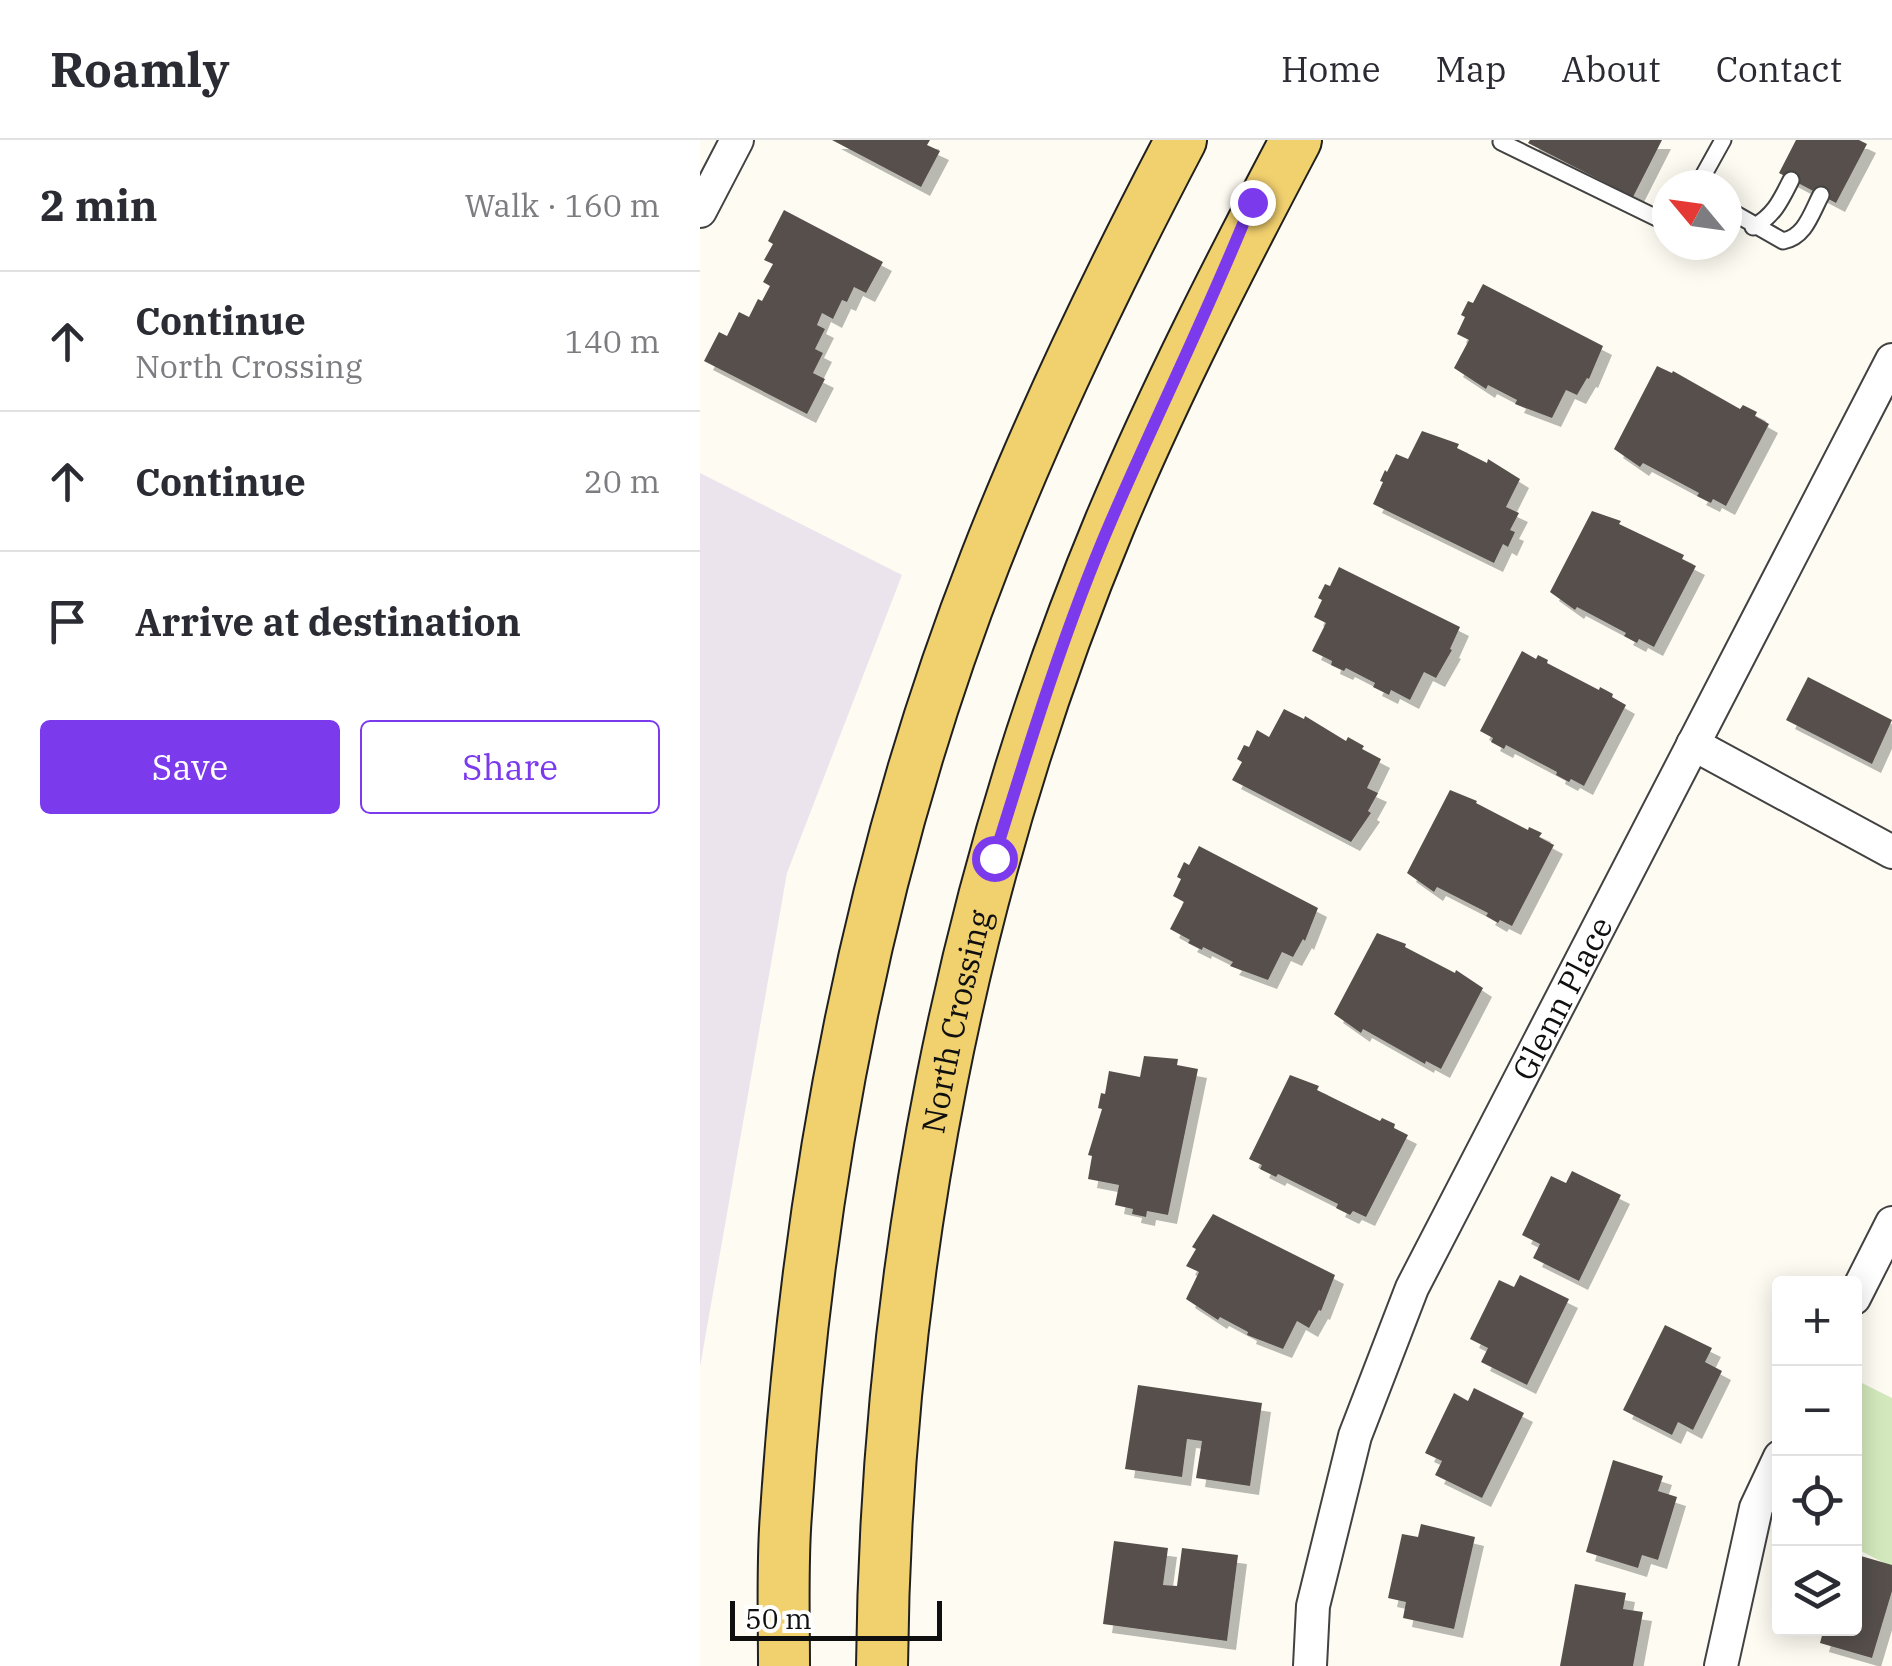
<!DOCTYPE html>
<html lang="en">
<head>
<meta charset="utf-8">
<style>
	:root { --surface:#fff; --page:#f7f7f7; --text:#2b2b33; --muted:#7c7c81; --line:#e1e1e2; --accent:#7c3aed }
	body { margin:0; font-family:"IBM Plex Serif",serif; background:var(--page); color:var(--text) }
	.controls { position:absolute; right:30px; bottom:30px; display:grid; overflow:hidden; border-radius:10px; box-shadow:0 5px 25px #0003 }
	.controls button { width:90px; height:90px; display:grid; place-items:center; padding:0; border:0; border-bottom:2px solid var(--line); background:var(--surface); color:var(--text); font:50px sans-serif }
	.compass { position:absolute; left:952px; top:30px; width:90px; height:90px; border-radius:50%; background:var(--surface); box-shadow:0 5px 25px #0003; rotate:299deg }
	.scale { position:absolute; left:30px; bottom:25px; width:212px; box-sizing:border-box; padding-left:10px; border:5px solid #0f0f0f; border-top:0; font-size:28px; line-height:35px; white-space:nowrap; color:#0f0f0f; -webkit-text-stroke:8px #fff; paint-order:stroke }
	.stop { position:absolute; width:30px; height:30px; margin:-22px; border:8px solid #7c3aed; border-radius:50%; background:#fff }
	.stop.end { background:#7c3aed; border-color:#fff; box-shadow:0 2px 10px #0008 }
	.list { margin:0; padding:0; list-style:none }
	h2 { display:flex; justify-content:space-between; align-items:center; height:130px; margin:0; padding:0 40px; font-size:42px }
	h2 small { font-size:32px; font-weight:400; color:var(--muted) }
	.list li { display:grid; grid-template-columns:65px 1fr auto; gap:30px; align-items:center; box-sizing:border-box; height:140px; padding:0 40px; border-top:2px solid var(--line) }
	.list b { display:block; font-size:38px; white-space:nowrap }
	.list p { margin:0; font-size:32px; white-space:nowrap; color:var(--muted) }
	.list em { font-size:32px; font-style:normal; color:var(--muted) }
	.actions { display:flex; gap:20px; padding:30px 40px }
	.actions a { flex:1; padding:22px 0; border:2px solid var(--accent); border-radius:10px; text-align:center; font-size:35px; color:var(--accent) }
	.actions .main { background:var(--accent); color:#fff }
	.icon { flex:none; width:55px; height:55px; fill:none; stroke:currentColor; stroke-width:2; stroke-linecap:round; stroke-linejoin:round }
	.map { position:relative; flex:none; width:1192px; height:1526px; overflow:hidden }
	header { display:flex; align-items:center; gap:60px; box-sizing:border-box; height:140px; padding:0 50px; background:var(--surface); border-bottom:2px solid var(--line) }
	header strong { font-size:48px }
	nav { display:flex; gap:55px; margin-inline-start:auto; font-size:35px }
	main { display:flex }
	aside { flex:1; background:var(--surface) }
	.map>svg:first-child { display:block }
	.industrial { fill:#ece4ed }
	.green { fill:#d3e8bc }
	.building { fill:#57504c; filter:url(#shadow) }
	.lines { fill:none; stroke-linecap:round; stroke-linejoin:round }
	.lane-casing { stroke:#424242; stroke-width:19 }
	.street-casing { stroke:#424242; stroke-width:36 }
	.primary-casing { stroke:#202020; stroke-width:54 }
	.lane { stroke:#fff; stroke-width:15 }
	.street { stroke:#fff; stroke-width:32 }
	.primary { stroke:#f1d06e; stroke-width:50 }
	.route { stroke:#7c3aed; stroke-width:12 }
	.labels { text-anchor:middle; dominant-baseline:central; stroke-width:10; stroke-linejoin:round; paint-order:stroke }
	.street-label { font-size:32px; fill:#0f0f0f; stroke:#fff }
</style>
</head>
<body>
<header>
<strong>Roamly</strong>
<nav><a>Home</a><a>Map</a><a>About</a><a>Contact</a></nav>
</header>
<main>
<aside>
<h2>2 min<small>Walk · 160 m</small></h2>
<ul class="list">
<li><svg class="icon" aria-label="ahead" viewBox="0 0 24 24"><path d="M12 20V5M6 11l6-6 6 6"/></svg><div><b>Continue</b><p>North Crossing</p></div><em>140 m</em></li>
<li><svg class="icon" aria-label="ahead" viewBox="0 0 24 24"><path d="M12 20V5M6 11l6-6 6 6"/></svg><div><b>Continue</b></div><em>20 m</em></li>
<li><svg class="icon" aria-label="arrive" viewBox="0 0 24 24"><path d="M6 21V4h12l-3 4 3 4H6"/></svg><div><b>Arrive at destination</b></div></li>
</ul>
<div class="actions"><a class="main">Save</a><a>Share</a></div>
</aside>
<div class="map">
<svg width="1192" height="1526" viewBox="0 0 1192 1526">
	<defs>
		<filter id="shadow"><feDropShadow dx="9" dy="9" stdDeviation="0" flood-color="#0004"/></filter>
	</defs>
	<rect width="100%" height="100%" fill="#fefcf2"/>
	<path class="industrial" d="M0,333L202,435L87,733L0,1227Z"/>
	<path class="green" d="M1154,1239L1192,1258V1427L1155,1408Z"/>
	<path class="building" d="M132,0H230L227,5L240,11L221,47Z
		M830,0H962L933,57L828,3Z
		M1096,0H1159L1167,4L1136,63L1079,33Z
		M84,70L183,122L166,153L154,147L147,162L142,160L133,179L122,173L117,185L125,189L115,209L123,213L113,233L125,239L107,274L4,221L19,192L27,196L39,172L49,177L58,159L62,161L70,146L63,142L73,124L64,120L73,104L68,101Z
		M783,144L903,206L889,239L887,238L877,255L866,250L852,278L815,264L817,260L788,245L786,249L754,228L769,200L757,194L765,177L761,175L768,161L773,163Z
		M957,226L972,233L973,231L1040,269L1043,265L1057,272L1055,276L1069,284L1026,366L1013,359L1011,363L997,356L999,353L943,323L940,327L914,309Z
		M722,291L759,304L757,308L787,323L788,319L820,339L806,367L819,373L810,390L815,392L808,407L803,404L794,423L673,364L683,342L680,341L685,330L687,332L696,314L708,319Z
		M892,371L921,381L919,384L984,415L982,419L996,426L954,507L939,499L937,503L924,496L926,493L877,467L875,470L850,452Z
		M639,427L760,487L750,509L752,510L736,538L724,532L710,560L691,550L689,555L673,547L675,543L646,528L644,531L631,525L632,521L612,511L626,483L614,477L622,460L618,458L625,444L630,446Z
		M822,511L836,519L838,515L848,520L847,523L899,550L900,547L913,554L912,557L926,565L884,646L871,639L869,642L856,635L857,632L806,605L804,609L791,602L793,598L780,591Z
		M1108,537L1192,580L1172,624L1086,580Z
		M584,569L604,579L605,576L646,601L648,597L664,606L662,609L681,619L667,648L678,653L668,671L671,673L651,702L532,640L542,622L537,619L544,605L549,607L557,590L569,597Z
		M750,650L777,661L776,663L828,690L829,687L842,693L839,697L854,705L812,786L800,780L798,783L786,776L788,773L737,747L734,752L707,733Z
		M499,706L618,768L605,801L603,799L593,817L582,812L568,840L530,826L533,822L503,807L502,810L488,803L490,800L470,789L484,762L473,756L481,739L477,737L484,722L489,725Z
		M677,793L706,804L705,807L755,833L756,830L783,848L741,929L726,921L725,924L663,889L661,893L634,874Z
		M444,916L478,919L477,925L498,929L468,1075L447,1071L446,1077L432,1074L433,1069L415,1065L419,1045L388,1039L392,1016L388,1015L402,969L398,968L401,953L405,954L409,931L440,937Z
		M590,935L619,946L617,950L680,981L682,978L695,984L694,988L708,995L666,1077L653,1071L650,1075L636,1068L638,1064L578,1034L576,1037L560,1029L562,1025L549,1019Z
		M872,1031L921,1055L879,1141L833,1118L840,1104L822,1095L851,1036L866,1043Z
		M513,1074L635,1135L621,1171L619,1170L609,1188L597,1181L583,1209L547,1195L548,1192L520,1177L518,1180L486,1159L499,1132L486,1126L496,1109L492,1107Z
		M820,1135L869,1159L827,1245L781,1222L788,1208L770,1199L799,1140L814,1147Z
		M965,1185L1012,1208L1005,1222L1022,1231L993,1290L978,1282L972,1295L923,1270Z
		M438,1245L562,1263L550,1346L496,1338L502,1301L487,1299L482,1337L425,1329Z
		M774,1248L824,1273L782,1358L735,1335L742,1321L725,1313L754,1253L768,1261Z
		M913,1320L963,1336L958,1351L977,1357L958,1420L942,1415L938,1428L886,1412Z
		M721,1384L775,1397L754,1489L703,1478L706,1462L688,1458L702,1394L718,1397Z
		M414,1401L468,1408L463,1445L477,1446L482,1408L538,1415L527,1501L403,1484Z
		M1154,1414L1192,1425V1451L1172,1518L1120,1503L1124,1488H1154Z
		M875,1444L926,1453L923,1469L943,1472L933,1526H860Z"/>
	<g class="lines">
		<g class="lane-casing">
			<path id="lane" d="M802,0L801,2L967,83
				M998,45L1023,0
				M1027,69L1083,101C1105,97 1111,74 1121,55
				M1053,87C1074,76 1081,60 1091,40"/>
		</g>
		<g class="street-casing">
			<g id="street">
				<path d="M0,71L37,0"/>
				<path d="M993,604L1192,712"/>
				<path d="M1154,1158L1192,1083"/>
				<path id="s1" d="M610,1526L613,1466L655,1296L712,1148L1192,220"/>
				<path d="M1021,1526L1056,1368L1080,1317"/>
			</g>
		</g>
		<g class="primary-casing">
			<g id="primary">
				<path d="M84,1526C84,1475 82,1424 86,1374C107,1049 166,725 285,421C341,277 409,137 481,0"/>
				<path id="s2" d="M182,1526C186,1136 260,743 410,383C465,252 530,125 596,0"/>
			</g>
		</g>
		<use href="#lane" class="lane"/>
		<use href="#street" class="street"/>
		<use href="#primary" class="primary"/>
	</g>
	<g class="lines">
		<path class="route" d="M294,718C329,605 364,490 411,381C457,274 509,170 552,62"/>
	</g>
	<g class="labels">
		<g class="street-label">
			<text stroke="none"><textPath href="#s1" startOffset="720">Glenn Place</textPath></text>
			<text stroke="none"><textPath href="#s2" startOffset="650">North Crossing</textPath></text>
		</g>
	</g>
</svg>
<div class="controls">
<button>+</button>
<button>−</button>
<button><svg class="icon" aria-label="locate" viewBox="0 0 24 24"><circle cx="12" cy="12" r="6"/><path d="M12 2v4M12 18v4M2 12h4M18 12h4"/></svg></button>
<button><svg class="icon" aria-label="layers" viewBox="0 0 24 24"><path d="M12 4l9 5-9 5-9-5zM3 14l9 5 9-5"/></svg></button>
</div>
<svg class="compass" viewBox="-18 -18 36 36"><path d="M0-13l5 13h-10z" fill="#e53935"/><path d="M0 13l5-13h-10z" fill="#7c7c81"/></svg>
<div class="scale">50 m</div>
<div class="stop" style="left:294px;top:718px"></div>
<div class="stop end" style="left:552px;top:62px"></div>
</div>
</main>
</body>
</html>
